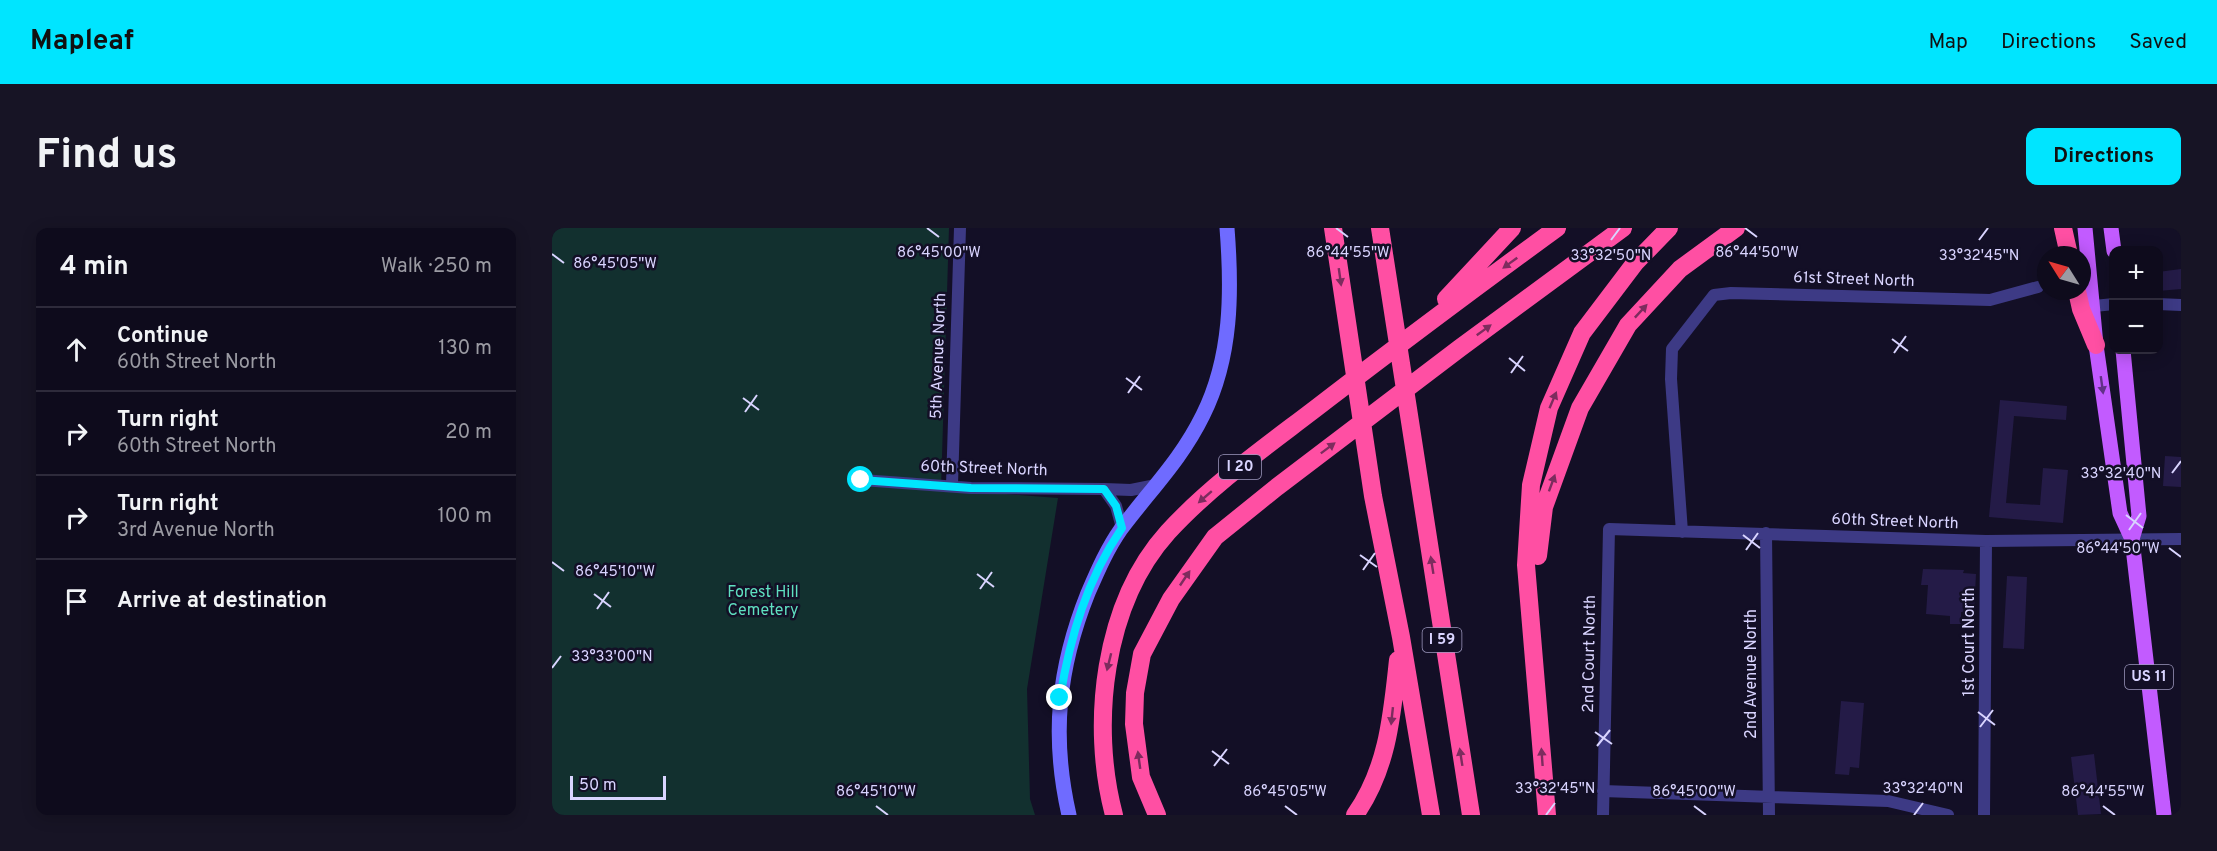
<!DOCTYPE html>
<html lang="en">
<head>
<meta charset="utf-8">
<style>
	:root { --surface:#0e0b1c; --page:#171425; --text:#f1f3f6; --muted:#9b9ba3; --line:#2e2b3b; --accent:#00e5ff }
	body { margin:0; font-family:Overpass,sans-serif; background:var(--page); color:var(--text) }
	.controls { position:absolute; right:18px; top:18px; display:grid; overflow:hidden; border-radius:12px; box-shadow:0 3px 15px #0003 }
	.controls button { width:54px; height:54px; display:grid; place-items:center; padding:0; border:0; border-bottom:2px solid var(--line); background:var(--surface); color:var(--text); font:30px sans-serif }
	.compass { position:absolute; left:1485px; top:18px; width:54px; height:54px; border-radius:50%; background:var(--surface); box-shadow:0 3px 15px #0003; rotate:307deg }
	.scale { position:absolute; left:18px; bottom:15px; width:96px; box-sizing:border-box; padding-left:6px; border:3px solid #d9d4ff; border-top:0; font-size:16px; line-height:21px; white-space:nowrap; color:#d9d4ff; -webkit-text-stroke:4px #130f26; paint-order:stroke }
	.stop { position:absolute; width:18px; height:18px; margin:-14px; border:4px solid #00e5ff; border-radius:50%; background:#fff }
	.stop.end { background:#00e5ff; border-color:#fff; box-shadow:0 2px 6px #0008 }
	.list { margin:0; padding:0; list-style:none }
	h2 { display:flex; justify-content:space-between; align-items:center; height:78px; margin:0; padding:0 24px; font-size:26px }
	h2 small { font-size:20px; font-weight:400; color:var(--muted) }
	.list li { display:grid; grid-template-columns:39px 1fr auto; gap:18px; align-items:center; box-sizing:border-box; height:84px; padding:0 24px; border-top:2px solid var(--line) }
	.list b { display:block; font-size:22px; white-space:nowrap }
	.list p { margin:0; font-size:20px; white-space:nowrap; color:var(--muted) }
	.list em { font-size:20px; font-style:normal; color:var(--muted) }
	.icon { flex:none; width:33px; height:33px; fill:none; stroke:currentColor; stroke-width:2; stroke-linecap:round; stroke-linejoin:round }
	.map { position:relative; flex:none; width:1629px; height:587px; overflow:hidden; border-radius:12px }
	header { display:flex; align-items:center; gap:36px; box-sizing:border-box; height:84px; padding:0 30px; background:var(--accent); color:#111 }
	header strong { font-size:28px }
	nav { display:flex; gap:33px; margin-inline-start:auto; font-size:21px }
	.intro { display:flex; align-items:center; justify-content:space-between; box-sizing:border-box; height:144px; padding:0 36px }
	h1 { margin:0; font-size:42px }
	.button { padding:15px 27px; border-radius:12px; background:var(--accent); color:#111; font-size:21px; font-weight:700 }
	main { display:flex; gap:36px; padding:0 36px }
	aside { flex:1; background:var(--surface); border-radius:12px; box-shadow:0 3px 15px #0003 }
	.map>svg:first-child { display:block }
	.green { fill:#12302f }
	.building { fill:#241b47 }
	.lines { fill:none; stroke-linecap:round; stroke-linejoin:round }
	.street { stroke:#3d3a85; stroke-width:12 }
	.secondary { stroke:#6f6bff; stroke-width:15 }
	.primary { stroke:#c25bff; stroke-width:15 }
	.highway { stroke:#ff4fa3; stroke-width:18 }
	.oneway { fill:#7d2c5e }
	.oneway2 { fill:#623188 }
	.route { stroke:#00e5ff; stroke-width:8 }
	.ticks { fill:none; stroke:#d9d4ff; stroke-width:2 }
	.labels { text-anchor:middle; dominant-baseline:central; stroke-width:5; stroke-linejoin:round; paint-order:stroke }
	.shield { fill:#130f26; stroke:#9e99be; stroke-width:1.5 }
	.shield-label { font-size:15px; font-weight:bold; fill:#d9d4ff }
	.street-label { font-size:16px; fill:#d9d4ff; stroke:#130f26 }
	.park-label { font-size:16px; fill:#5fe0c0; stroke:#130f26 }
	.ticks-label { font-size:15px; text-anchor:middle; fill:#d9d4ff; stroke:#130f26; stroke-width:5; stroke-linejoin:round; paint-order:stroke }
</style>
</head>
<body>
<header>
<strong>Mapleaf</strong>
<nav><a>Map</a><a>Directions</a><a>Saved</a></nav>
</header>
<div class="intro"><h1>Find us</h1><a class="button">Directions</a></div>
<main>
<aside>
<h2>4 min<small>Walk · 250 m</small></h2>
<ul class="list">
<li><svg class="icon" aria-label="ahead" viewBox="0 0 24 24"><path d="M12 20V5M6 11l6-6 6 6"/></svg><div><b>Continue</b><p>60th Street North</p></div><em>130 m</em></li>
<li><svg class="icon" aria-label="right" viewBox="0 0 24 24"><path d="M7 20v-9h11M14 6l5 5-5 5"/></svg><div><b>Turn right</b><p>60th Street North</p></div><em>20 m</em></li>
<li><svg class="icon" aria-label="right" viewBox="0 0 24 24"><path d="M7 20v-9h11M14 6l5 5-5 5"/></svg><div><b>Turn right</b><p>3rd Avenue North</p></div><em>100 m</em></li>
<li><svg class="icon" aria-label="arrive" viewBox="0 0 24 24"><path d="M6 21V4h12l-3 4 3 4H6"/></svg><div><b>Arrive at destination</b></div></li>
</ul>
</aside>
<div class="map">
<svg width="1629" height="587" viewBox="0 0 1629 587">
	<rect width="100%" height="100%" fill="#130f26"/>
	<path class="green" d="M0,0H397L389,261L506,270L475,461L478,571L483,587H0Z"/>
	<path class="building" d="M1629,41V61L1606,63V44Z
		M1448,172L1515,178L1514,192L1462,188L1454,275L1488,277L1491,240L1516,242L1511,295L1437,289Z
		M1613,228L1629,229V259L1611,258Z
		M1371,341L1412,342L1411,345L1424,346L1422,384H1409V396H1398V388L1374,386L1376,357H1369Z
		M1455,348L1475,349L1472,421L1451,420Z
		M1289,473L1312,475L1307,540L1298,539L1297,547L1283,546Z
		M1542,526L1549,586L1526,587L1519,529Z"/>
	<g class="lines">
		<path class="street" d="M1606,76L1629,77
			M1542,78L1562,76
			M310,252L419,260L552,261L564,278L570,300
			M400,257L408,0
			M552,261L579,262L604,257
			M1130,304L1119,151L1120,121L1162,67L1179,65L1438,72L1486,59
			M1214,305L1217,587
			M1051,563L1336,573L1396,587
			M1051,587L1057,301L1434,313L1629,311
			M1432,587L1434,313"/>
		<path class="secondary" d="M517,587C499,508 506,440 536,365C546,342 555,321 569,301C599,261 629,232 651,187C680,129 680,63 675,0"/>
		<path class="primary" d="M1533,0L1544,117L1568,285L1580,311L1612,587
			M1559,0L1562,23
			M1571,122L1587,288L1580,311"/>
		<path class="highway" d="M781,0L821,268L849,409L879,587
			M828,0L919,587
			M1511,0L1517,27
			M1525,63L1529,81L1544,117
			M894,71L960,0
			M986,328L992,279L1028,180L1076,97L1128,41L1184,0
			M562,587C538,497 551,376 616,304C663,253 722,213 776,171C852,113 928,56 1005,0
			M605,587L589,549L582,496L583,465L590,426L619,371L663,309L725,259L908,120L1071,0
			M803,587C836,540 840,487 846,432
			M995,587L974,337L979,257L997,180L1030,105L1083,35L1117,0"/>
	</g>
	<defs><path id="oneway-solid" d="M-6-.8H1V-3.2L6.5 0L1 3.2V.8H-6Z" transform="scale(1.5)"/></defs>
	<g class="oneway">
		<use href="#oneway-solid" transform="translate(958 35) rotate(144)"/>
		<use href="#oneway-solid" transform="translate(788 49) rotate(82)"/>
		<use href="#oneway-solid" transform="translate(1089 83) rotate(-47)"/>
		<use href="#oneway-solid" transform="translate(932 102) rotate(-36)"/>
		<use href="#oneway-solid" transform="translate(1001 172) rotate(-67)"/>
		<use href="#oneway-solid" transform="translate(776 220) rotate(-37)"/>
		<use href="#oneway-solid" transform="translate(1000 255) rotate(-70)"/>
		<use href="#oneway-solid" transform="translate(653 269) rotate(139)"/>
		<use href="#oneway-solid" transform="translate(880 337) rotate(-99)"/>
		<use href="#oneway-solid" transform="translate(633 350) rotate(-56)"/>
		<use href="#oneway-solid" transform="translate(557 434) rotate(104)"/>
		<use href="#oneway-solid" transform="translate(840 488) rotate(96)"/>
		<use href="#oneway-solid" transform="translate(909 529) rotate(-99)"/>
		<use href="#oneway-solid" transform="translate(990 529) rotate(-94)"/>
		<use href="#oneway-solid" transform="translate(587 532) rotate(-98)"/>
	</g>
	<use class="oneway2" href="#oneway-solid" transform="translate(1550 157) rotate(82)"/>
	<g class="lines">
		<path class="route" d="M309,252L419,260L552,261L564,278L570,300C535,351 518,409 508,470"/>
	</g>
	<path class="ticks" d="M375,0L387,9M784,0L796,9M1193,0L1205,9M1059,12L1068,0M1427,12L1436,0M0,26L12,35M1340,111L1356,123M1342,125L1354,108M957,130L973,143M959,145L971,128M574,150L590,162M576,165L588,148M191,170L207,182M193,184L205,167M1620,245L1629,233M1574,287L1591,300M1577,302L1589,285M1191,307L1208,320M1617,320L1629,329M1194,322L1206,305M808,327L825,339M0,334L12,343M811,342L823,325M425,346L442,359M428,361L440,344M42,366L59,379M45,381L57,364M0,440L9,428M1426,484L1443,497M1428,499L1441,482M1043,504L1060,516M1045,518L1058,502M660,523L677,536M662,538L675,521M324,578L336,587M733,578L745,587M1142,578L1154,587M1551,578L1563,587M994,587L1003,575M1362,587L1371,575"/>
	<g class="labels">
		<g class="shield">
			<rect x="667" y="227" width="42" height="24" rx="4.5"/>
			<rect x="870.5" y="400" width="39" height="24" rx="4.5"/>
			<rect x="1573" y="437" width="48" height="24" rx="4.5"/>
		</g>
		<g class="shield-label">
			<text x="688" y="239">I 20</text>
			<text x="890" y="412">I 59</text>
			<text x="1597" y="449">US 11</text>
		</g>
		<g class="street-label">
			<text transform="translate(1302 52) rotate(2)">61st Street North</text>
			<text transform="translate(387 128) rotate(-88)">5th Avenue North</text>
			<text transform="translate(432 241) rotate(2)">60th Street North</text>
			<text transform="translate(1343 294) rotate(2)">60th Street North</text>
			<text transform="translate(1418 414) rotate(-90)">1st Court North</text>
			<text transform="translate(1038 426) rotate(-89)">2nd Court North</text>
			<text transform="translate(1200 446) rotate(-90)">2nd Avenue North</text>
		</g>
		<g class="park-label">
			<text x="211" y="365">Forest Hill<tspan x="211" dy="18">Cemetery</tspan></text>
		</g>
	</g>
	<g class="ticks-label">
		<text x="387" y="29">86°45'00"W</text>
		<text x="796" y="29">86°44'55"W</text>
		<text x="1205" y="29">86°44'50"W</text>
		<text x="1059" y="32">33°32'50"N</text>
		<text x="1427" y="32">33°32'45"N</text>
		<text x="63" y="40">86°45'05"W</text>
		<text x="1569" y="250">33°32'40"N</text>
		<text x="1566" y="325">86°44'50"W</text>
		<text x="63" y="348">86°45'10"W</text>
		<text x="60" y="433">33°33'00"N</text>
		<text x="1003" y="565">33°32'45"N</text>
		<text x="1371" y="565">33°32'40"N</text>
		<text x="733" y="568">86°45'05"W</text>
		<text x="1142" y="568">86°45'00"W</text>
		<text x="1551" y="568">86°44'55"W</text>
		<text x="324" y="568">86°45'10"W</text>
	</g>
</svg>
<div class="controls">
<button>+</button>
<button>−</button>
</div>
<svg class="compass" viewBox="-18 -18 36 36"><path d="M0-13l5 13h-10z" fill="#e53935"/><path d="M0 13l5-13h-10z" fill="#9b9ba3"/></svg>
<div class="scale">50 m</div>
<div class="stop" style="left:309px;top:252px"></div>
<div class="stop end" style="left:508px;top:470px"></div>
</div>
</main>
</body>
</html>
